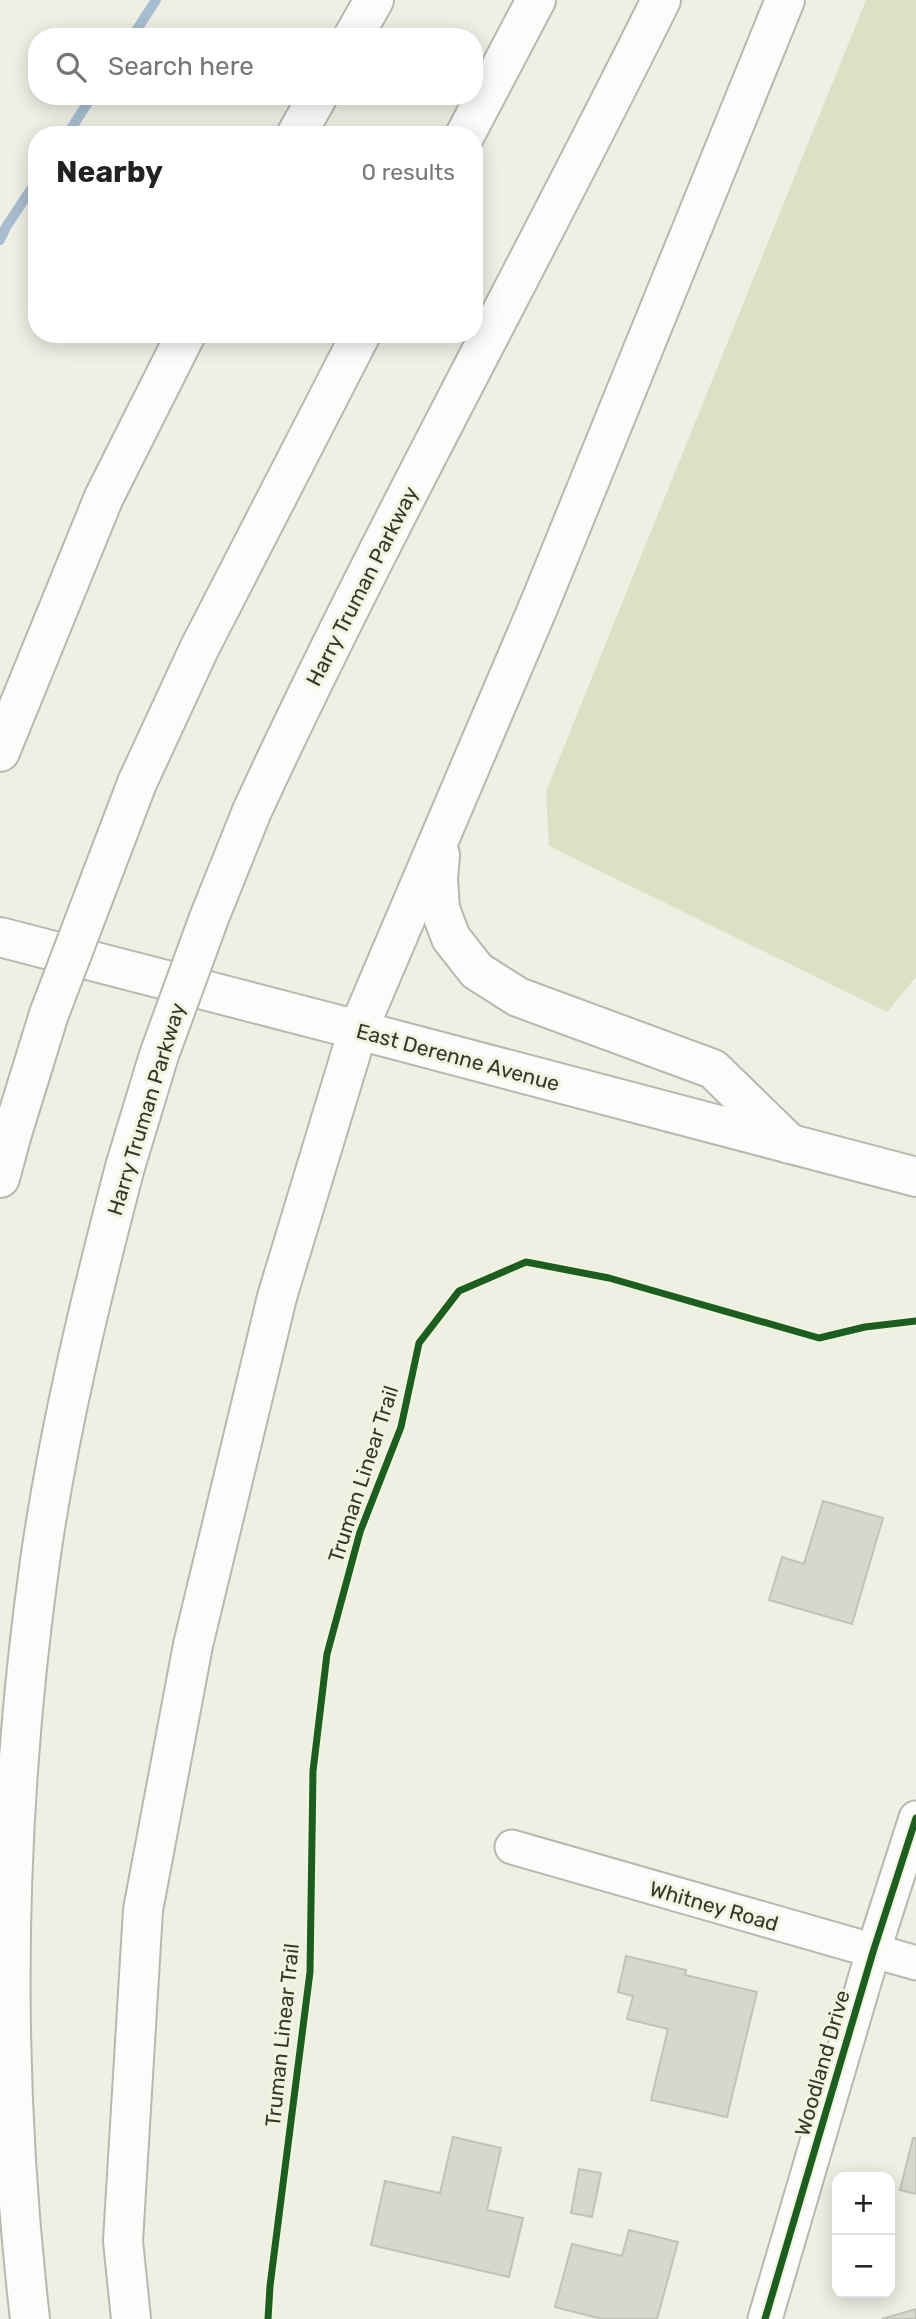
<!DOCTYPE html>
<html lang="en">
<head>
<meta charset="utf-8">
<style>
	:root { --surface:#fff; --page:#f2f2f2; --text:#222; --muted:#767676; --line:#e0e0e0 }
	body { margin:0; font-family:Rubik,sans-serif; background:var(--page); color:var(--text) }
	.controls { position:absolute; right:21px; bottom:21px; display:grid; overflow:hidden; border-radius:14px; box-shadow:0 4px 18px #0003 }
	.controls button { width:63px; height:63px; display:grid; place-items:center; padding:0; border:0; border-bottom:2px solid var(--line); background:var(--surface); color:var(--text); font:35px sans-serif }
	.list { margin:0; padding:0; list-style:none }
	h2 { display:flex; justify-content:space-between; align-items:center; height:91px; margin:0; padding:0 28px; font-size:30px }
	h2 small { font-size:23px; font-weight:400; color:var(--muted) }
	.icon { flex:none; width:38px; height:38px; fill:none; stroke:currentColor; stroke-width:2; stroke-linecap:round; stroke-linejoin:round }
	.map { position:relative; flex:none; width:916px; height:2319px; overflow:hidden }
	.search { position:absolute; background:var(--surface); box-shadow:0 4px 18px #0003; left:28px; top:28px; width:455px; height:77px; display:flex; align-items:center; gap:18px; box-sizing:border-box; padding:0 24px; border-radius:28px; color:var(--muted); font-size:26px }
	.panel { position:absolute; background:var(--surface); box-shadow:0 4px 18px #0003; left:28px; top:126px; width:455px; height:217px; border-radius:28px }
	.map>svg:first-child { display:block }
	.green { fill:#dee0c6 }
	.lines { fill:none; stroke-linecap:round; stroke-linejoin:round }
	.stream { stroke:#a8bdd0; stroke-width:10 }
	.building { fill:#d6d7ce; stroke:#c1c2ba; stroke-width:2 }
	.minor-casing { stroke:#b7b8b0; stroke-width:37 }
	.primary-casing { stroke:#b7b8b0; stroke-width:42 }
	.trunk-casing { stroke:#b7b8b0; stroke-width:42 }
	.motorway-casing { stroke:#b7b8b0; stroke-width:42 }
	.minor { stroke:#fcfdfb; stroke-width:33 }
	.primary { stroke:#fcfdfb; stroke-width:38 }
	.trunk { stroke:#fcfdfb; stroke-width:38 }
	.motorway { stroke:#fcfdfb; stroke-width:38 }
	.motorway-bridge-casing { stroke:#b7b8b0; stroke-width:42; stroke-linecap:butt }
	.motorway-bridge { stroke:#fcfdfb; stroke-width:38 }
	.cycleway-casing { stroke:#f2f4e0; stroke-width:11 }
	.cycleway { stroke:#1b5e20; stroke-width:7 }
	.labels { text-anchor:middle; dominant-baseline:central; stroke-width:6; stroke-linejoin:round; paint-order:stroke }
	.street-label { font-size:21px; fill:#36362f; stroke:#f2f4e0 }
</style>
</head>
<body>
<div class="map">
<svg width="916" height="2319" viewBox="0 0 916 2319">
	<rect width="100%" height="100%" fill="#eef0e4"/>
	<path class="green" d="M866,0H916V977L887,1012L549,846L546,791Z"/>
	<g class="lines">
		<path class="stream" d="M132,37L156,0
			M67,135L92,96
			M0,240L6,227L37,180"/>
	</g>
	<path class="building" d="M823,1501L883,1518L852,1624L769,1600L782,1557L804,1564Z
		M626,1956L686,1970L685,1975L757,1992L727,2117L651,2100L668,2029L627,2019L633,1996L618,1992Z
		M453,2137L501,2148L487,2210L523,2218L509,2277L371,2245L385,2181L440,2193Z
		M913,2138H916V2194L900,2190Z
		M579,2169L601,2173L592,2217L571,2213Z
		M629,2230L678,2242L657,2319H602L555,2307L572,2244L622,2256Z
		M916,2309V2319H882Z"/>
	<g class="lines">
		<g class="minor-casing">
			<path id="minor" d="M512,1847L916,1963
				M765,2319L873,1952L916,1818"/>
		</g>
		<g class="primary-casing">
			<path id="primary" d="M358,1030L916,1177"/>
		</g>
		<g class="trunk-casing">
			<path id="trunk" d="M0,937L358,1030"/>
		</g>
		<g class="motorway-casing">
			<path id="motorway" d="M353,37L374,0
				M296,135L318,96
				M465,135L536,0
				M0,752L104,497L186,334
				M137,783L199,649L361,334
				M252,811C379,536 527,271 661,0
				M440,855L438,879L440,909L451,938L477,971L518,997L713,1069L790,1144
				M0,1178L11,1137
				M30,2319C1,2068 5,1812 40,1561C59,1428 91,1297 125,1167
				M131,2319L123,2241L143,1910L193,1645L277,1297L358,1030L540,603L785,0"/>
		</g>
		<use href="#minor" class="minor"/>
		<use href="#primary" class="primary"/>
		<use href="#trunk" class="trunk"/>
		<use href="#motorway" class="motorway"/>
		<g class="motorway-bridge-casing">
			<path id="motorway-bridge" d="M11,1137L49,1014L137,783
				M125,1167L159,1055L209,918L252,811"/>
		</g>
		<use href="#motorway-bridge" class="motorway-bridge"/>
		<g class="cycleway-casing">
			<path id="cycleway" d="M268,2319L270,2286L310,1972L313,1771L327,1654L360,1532L401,1427L419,1343L459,1291L526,1262L609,1278L819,1338L865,1327L916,1321
				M765,2319L873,1952L916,1818"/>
		</g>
		<use href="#cycleway" class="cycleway"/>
	</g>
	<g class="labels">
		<g class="street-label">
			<text transform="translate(362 586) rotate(-63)">Harry Truman Parkway</text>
			<text transform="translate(458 1057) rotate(15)">East Derenne Avenue</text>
			<text transform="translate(146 1109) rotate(-73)">Harry Truman Parkway</text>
			<text transform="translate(363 1474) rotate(-72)">Truman Linear Trail</text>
			<text transform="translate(714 1906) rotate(16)">Whitney Road</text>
			<text transform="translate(282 2035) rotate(-84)">Truman Linear Trail</text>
			<text transform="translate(822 2063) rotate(-74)">Woodland Drive</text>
		</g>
	</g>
</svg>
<div class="controls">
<button>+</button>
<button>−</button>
</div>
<div class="search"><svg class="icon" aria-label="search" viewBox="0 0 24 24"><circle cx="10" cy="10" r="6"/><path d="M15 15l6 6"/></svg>Search here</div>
<section class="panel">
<h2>Nearby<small>0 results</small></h2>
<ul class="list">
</ul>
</section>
</div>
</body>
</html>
